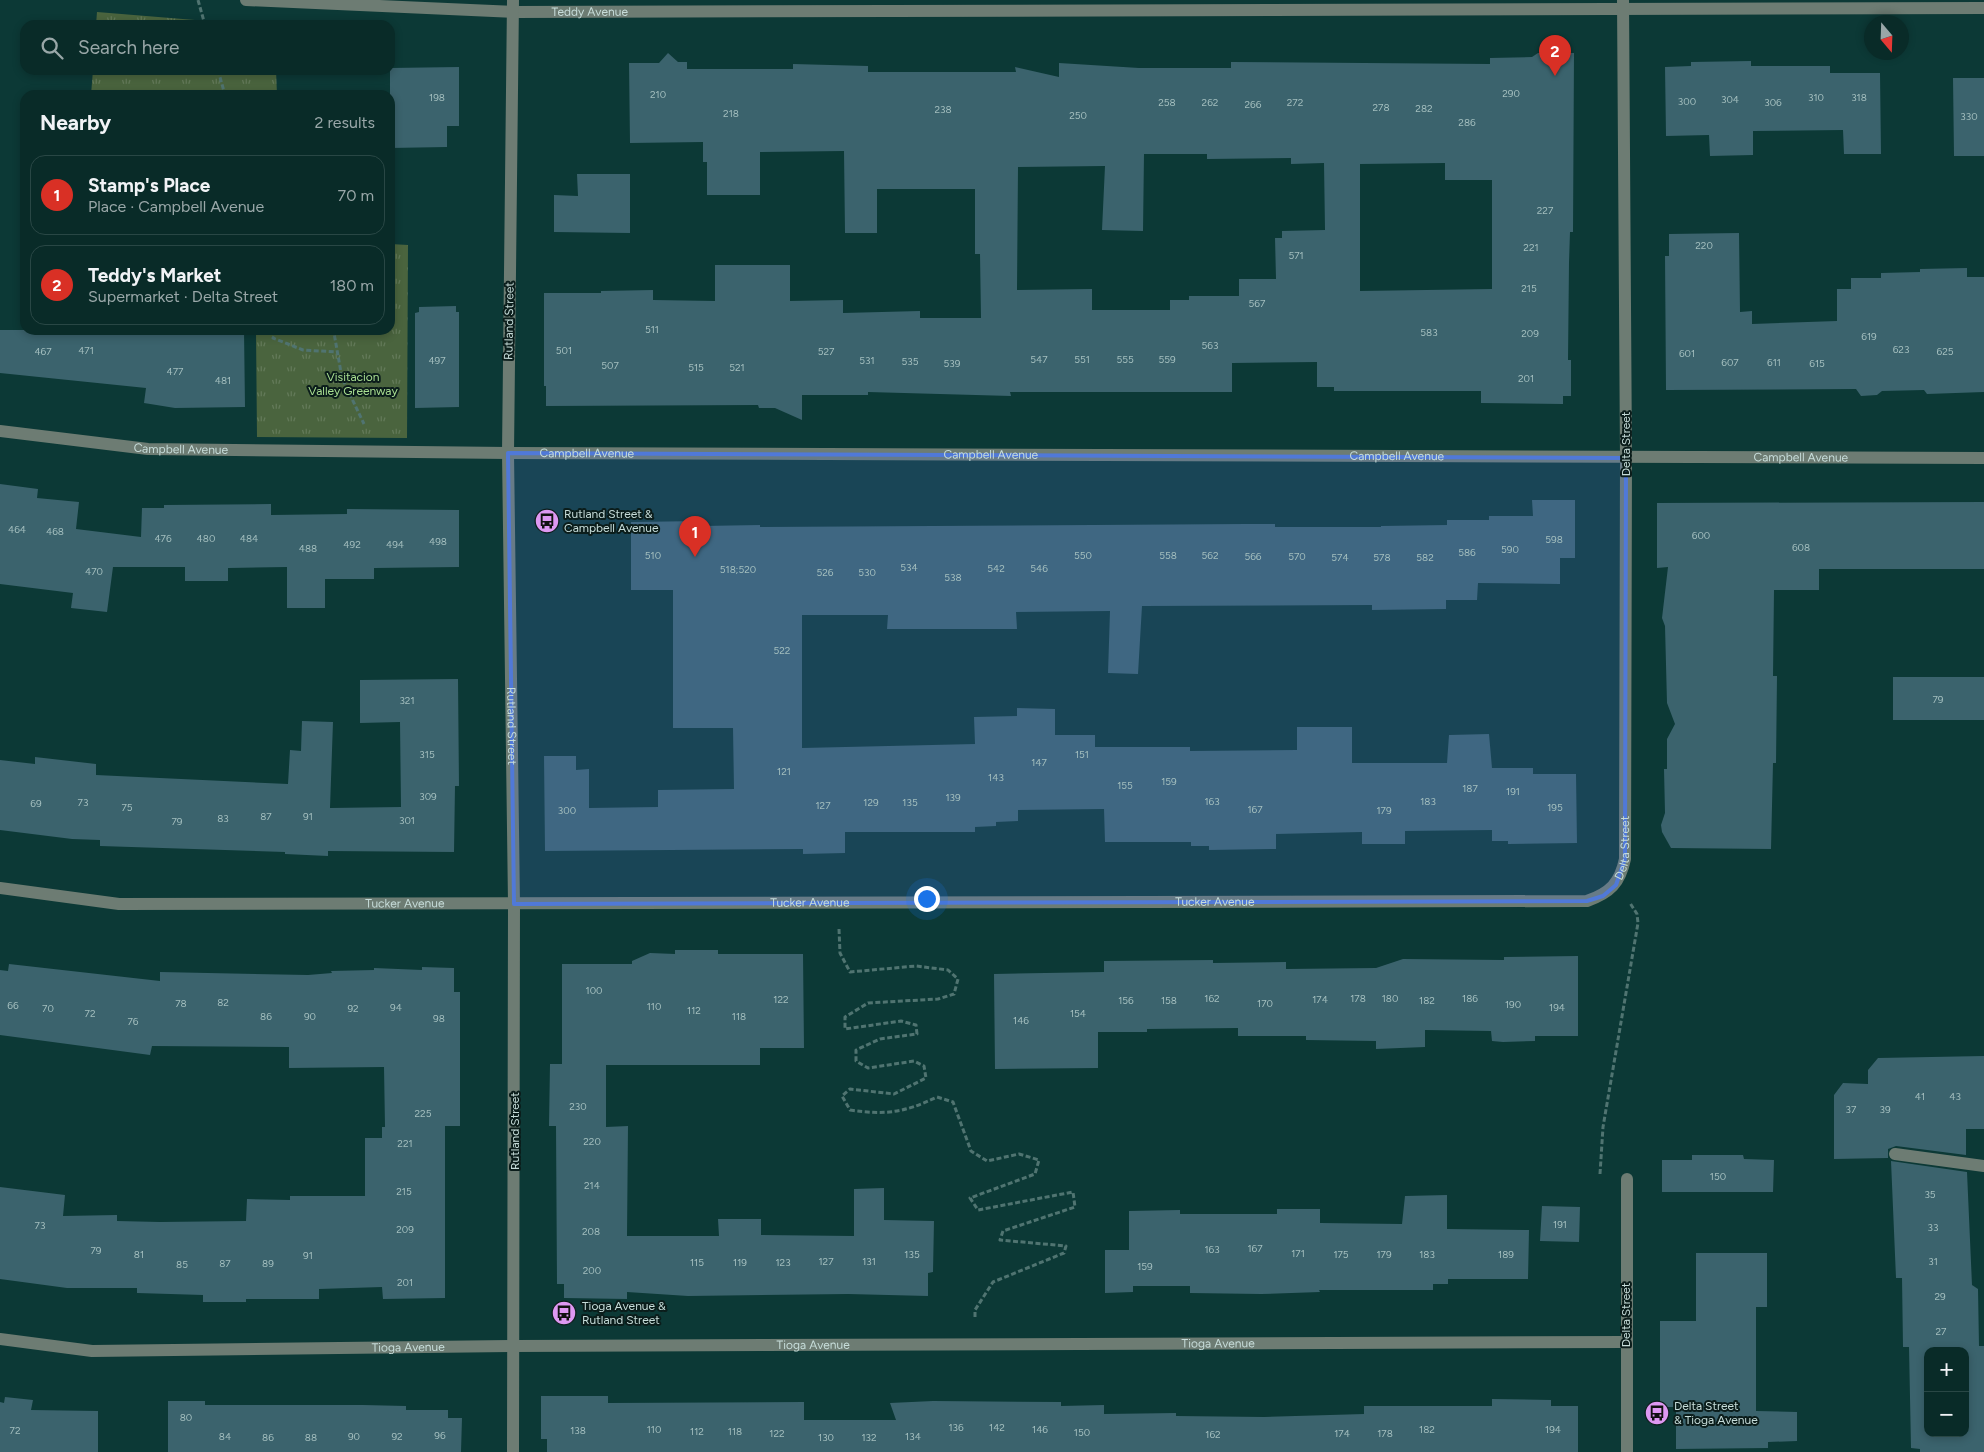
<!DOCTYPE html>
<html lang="en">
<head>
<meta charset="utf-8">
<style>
	:root { --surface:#092b28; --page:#123330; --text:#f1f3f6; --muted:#99a7a8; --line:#294745; --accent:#d93025 }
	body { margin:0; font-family:Figtree,sans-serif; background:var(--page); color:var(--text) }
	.controls { position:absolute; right:15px; bottom:15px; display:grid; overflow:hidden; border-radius:10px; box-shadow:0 2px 8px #0003 }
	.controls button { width:45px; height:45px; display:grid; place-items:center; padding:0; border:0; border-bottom:1px solid var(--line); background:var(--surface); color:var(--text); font:25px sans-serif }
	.compass { position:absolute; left:1864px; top:15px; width:45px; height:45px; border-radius:50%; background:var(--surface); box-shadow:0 2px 8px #0003; rotate:161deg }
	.you { position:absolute; left:926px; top:898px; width:18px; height:18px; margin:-12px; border:4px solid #fff; border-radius:50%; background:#1a73e8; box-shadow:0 0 0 8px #1a73e833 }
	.badge { display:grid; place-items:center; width:32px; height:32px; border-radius:50%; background:var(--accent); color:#fff; font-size:16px; font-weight:700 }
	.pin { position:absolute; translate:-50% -41px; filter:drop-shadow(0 1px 2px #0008) }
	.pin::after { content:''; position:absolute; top:26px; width:18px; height:15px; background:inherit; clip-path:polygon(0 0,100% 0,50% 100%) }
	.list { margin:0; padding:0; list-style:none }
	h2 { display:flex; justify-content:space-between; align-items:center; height:65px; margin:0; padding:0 20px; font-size:21px }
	h2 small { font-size:16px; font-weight:400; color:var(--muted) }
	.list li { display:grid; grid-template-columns:32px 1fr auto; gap:15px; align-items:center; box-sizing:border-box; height:80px; margin:0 10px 10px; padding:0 10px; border:1px solid var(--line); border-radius:15px }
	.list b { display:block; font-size:19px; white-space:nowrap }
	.list p { margin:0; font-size:16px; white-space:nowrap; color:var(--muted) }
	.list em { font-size:16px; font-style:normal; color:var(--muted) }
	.icon { flex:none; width:28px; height:28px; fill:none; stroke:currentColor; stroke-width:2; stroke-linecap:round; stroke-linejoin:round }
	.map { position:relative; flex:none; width:1984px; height:1452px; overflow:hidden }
	.search { position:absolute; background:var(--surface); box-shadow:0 2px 8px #0003; left:20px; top:20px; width:375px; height:55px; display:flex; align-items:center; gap:12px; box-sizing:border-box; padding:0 18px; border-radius:15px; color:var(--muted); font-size:19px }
	.panel { position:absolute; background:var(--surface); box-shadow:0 2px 8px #0003; left:20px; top:90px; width:375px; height:245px; border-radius:15px }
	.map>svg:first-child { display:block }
	.park { fill:url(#park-tufts) }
	.building { fill:#3b636d; fill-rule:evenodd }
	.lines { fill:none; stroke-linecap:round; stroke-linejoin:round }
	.path { stroke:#507471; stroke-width:3; stroke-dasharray:5 2.5; stroke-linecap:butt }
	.minor { stroke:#6d7c73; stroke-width:12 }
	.marked { fill:#5079d8; fill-opacity:0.2; stroke:#5079d8; stroke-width:4; stroke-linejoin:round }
	.labels { text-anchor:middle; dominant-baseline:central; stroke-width:4; stroke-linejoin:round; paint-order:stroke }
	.number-label { font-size:10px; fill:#a3bebe }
	.street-label { font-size:12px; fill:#c6dcd9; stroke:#0b1d1b }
	.park-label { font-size:12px; fill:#aadf92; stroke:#0b1d1b }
	.poi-label { font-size:12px; fill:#c6dcd9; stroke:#0b1d1b; text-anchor:start }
</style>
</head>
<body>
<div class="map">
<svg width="1984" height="1452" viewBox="0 0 1984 1452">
	<defs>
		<pattern id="park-tufts" width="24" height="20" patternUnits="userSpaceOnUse" patternTransform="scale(1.25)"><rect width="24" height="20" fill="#4a643e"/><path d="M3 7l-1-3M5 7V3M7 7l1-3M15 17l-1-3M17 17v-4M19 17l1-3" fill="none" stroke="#637a59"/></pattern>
	</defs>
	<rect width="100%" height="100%" fill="#0c3936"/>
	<path class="park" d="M97,12L257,25H96Z
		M93,70H276L277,95H91Z
		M390,244L408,245L407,438L257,437L256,330H390Z"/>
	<path class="building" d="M668,53L678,62H687V69H793V64L868,66V72H1016L1015,67L1059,77V63L1139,68H1231V62L1490,64V58L1532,57L1538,53H1574L1573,232H1570L1569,263L1568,360H1571V396H1563V404L1481,403V391H1334V387H1317V362L1232,363V392H1010L1011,396L868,392V395H802V420L775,408H759L758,405L546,406V386H544V293H601V291L653,290V300L715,301V265H790V301L843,300V313L920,311V318H981L980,254H975V189H877V233H845L844,151L760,152V195H707V162H703V142L630,143L629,63H659ZM1144,154H1207V159L1291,158V164L1324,163L1325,230L1282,231V238H1275L1276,279H1239V296H1189V300H1170V310H1092V289L1017,290L1018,167L1105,166L1102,230L1143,231ZM1445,163V180H1492V289L1360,291V164Z
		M1751,61V66H1830V73H1880L1881,154H1844L1843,130L1753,131V155L1710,156L1709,135L1666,136L1665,67L1691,66V62Z
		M459,67V126H447V147L390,148V68Z
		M1953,78H1984V156H1954Z
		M577,174H630V233L554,232V195L578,196Z
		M1739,233L1740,312L1752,311V324L1837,321V289H1851V278H1881V273L1920,272V269L1967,268V277H1984V392L1927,394L1924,390L1882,391L1877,395L1861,396L1856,389L1666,390L1665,256H1669V234Z
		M456,306V312H459V407L415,408V313L419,312V307Z
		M0,330H244L245,407L175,408L144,403L146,388L0,373Z
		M0,484L38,489L37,498L79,502L76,529L141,537L142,508H164V505L271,504V515L347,514V509L459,510V567L374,568V579H325V608H287V567L228,568V581H185V567H113L107,612L71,608L73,593L0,584Z
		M1532,500H1575V558H1560V584L1478,583L1477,600H1446V609L1372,610V605L1142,606L1138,674L1108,673L1110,611L1016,612L1017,629H887L888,615H802V748L975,744L974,717L1017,716V708L1055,709V735H1095V747H1190V751L1297,750V727H1352V763H1447L1449,735L1489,734L1492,768H1533V774H1576L1577,843L1508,844V841H1492V830L1405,831V844H1362V832L1276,834V849L1209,850V846H1191V842H1105L1104,809L1018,810V821L996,822V826L975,827V832H845V853L803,854V849L545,851L544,756H576V770L589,769V808L658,807V790L734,789L733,728H673V590H631V522L702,521V526L760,525V527L1246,524H1275V527H1381V526L1447,525V520H1489V516H1533Z
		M1984,502V569H1819V590H1774L1773,676H1777L1776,763H1773L1771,849L1671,848L1662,832L1661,825L1665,813L1664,769H1667V739L1675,724L1667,703L1665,626L1662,618L1668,567L1657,568V503Z
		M1893,677H1984V720H1893Z
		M458,679L459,786H455L454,852L328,851V856L285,854V852L100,846V840L72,839L0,830V760L35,764V757L96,764V775L288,784L290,750L301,751L302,721L333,722L330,808L401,807L400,722L360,723V680Z
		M675,950H718V954H803L804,1048H760V1065H606V1127L628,1126L627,1236H719L718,1219H761V1235L854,1236V1189L884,1188V1220L934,1221L933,1272L928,1273V1296L848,1294L688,1296L627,1292V1299L564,1298V1284H557L556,1126H549L550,1064H562V964H632V961L650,953L675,954Z
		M1578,956V1036H1535V1041L1503,1042L1492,1041L1491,1031L1425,1030V1047L1376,1049V1041L1306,1040V1036H1238V1028L1147,1029V1032H1098V1068L995,1069L994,974L1104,972V961L1213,960V963L1286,962V969L1376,968L1403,959L1504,960V957Z
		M9,964L160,981V972L308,975L332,973L331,971L374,970V968L422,970V967L454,968V992H460V1126H445V1298L383,1299L382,1287L319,1289V1299H246V1302H203V1295L137,1293V1288H67L0,1279V1187L65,1195L63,1216L117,1215V1221L160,1222L246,1221L247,1199L290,1200V1196H365V1138H382V1127H385L384,1067L289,1068V1047L152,1046L150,1055L0,1035V970L8,971Z
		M1984,1056V1129H1966V1155L1896,1146L1888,1149V1158L1834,1159V1095L1843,1083L1868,1084V1070L1878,1058Z
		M1692,1155H1743L1744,1159L1774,1160L1773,1192H1662V1160H1692Z
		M1891,1161L1967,1172L1972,1285L1978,1289L1979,1346H1984V1452H1920V1449L1911,1448L1909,1347H1903L1902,1278H1896ZM1928,1351H1965V1433H1928Z
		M1447,1195V1229L1529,1230L1528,1279H1448V1284H1433V1290H1319L1320,1292L1261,1294L1190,1293V1286H1133V1292L1105,1293V1250H1129V1211L1180,1210V1214H1277V1209H1320V1223L1402,1224L1405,1196Z
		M1542,1206L1580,1207L1579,1242L1540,1241Z
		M1696,1253H1767V1307H1756V1411L1797,1412V1441L1768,1442V1448L1676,1449V1407H1660V1321H1696Z
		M541,1396H608V1403L804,1402V1420H896L890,1403L933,1401L1061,1402V1406L1104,1405V1414L1176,1413V1416L1264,1417L1364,1414V1406H1492V1399L1551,1400V1406H1578V1452H547V1439H541Z
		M5,1397L33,1400L31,1410L98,1411V1452H0V1402L4,1403Z
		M168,1401H205V1405H363L406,1406V1410H448V1418H462L461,1452H168Z"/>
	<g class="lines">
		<path class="path" d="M198,0L205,25
			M218,70L225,95
			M278,330L273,338L303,350L337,352
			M330,330L334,333L342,378L364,424
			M839,929L840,953L850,972L916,966L948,970L958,979L954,994L938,999L868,1003L845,1017V1029L901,1021L916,1025L917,1034L880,1039L856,1050V1061L868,1068L914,1061L924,1066L926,1078L894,1094L850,1089L842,1096L850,1110C885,1115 904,1113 937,1097L953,1102L971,1151L987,1161L1019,1154L1039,1160L1035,1174L970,1198L978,1210L1073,1192L1075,1207L1003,1231L1000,1240L1066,1246L1064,1253L993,1282L975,1310V1319
			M1600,1174L1603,1127L1638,923L1637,914L1630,903"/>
		<g class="minor">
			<path id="s1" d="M246,0L513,12L1984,8"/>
			<path id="s2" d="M513,0L508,453L514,904L513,1452"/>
			<path id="s3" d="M0,431L148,449L508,453L1984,458"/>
			<path id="s4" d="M0,888L119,904L1587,901C1610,893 1620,883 1625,859L1626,458L1623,0"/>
			<path d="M1895,1154L1984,1166"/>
			<path d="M1627,1179V1452"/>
			<path id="s5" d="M0,1339L92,1351L515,1346L1626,1342"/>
		</g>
	</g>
	<path class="marked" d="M508,453L1626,458L1625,859L1616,885L1603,896L1587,901L514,904Z"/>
	<defs>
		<g id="bus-disc" transform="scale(1.25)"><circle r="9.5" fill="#de98f2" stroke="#0b1d1b"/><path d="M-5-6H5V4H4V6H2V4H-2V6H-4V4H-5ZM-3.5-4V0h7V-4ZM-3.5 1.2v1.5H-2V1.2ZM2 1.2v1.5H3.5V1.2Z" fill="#111"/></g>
	</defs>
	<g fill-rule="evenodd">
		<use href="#bus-disc" x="547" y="521"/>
		<use href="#bus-disc" x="564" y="1313"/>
		<use href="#bus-disc" x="1657" y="1413"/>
	</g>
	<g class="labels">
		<g class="number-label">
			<text x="1511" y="93">290</text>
			<text x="658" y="94">210</text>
			<text x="437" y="97">198</text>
			<text x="1816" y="97">310</text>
			<text x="1859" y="97">318</text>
			<text x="1730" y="99">304</text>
			<text x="1687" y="101">300</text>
			<text x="1167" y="102">258</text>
			<text x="1210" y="102">262</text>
			<text x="1295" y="102">272</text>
			<text x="1773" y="102">306</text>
			<text x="1253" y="104">266</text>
			<text x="1381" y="107">278</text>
			<text x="1424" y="108">282</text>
			<text x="943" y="109">238</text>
			<text x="731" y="113">218</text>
			<text x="1078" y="115">250</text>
			<text x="1969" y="116">330</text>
			<text x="1467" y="122">286</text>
			<text x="1545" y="210">227</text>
			<text x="1704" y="245">220</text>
			<text x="1531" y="247">221</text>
			<text x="1296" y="255">571</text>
			<text x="1529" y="288">215</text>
			<text x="1257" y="303">567</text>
			<text x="652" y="329">511</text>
			<text x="1429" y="332">583</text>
			<text x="1530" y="333">209</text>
			<text x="1869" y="336">619</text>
			<text x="1210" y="345">563</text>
			<text x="1901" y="349">623</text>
			<text x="86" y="350">471</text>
			<text x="564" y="350">501</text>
			<text x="43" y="351">467</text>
			<text x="826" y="351">527</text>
			<text x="1945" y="351">625</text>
			<text x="1687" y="353">601</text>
			<text x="1039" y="359">547</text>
			<text x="1082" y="359">551</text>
			<text x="1125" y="359">555</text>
			<text x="1167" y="359">559</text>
			<text x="437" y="360">497</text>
			<text x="867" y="360">531</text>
			<text x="910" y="361">535</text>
			<text x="1730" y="362">607</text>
			<text x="1774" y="362">611</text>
			<text x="952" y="363">539</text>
			<text x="1817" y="363">615</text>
			<text x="610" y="365">507</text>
			<text x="696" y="367">515</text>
			<text x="737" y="367">521</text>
			<text x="175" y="371">477</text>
			<text x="1526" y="378">201</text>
			<text x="223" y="380">481</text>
			<text x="17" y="529">464</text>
			<text x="55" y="531">468</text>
			<text x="1701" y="535">600</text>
			<text x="163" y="538">476</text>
			<text x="206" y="538">480</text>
			<text x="249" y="538">484</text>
			<text x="1554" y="539">598</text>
			<text x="438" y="541">498</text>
			<text x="352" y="544">492</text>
			<text x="395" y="544">494</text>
			<text x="1801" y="547">608</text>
			<text x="308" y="548">488</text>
			<text x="1510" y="549">590</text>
			<text x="1467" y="552">586</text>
			<text x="653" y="555">510</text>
			<text x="1083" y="555">550</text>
			<text x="1168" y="555">558</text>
			<text x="1210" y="555">562</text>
			<text x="1253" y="556">566</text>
			<text x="1297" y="556">570</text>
			<text x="1340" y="557">574</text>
			<text x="1382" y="557">578</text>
			<text x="1425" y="557">582</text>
			<text x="909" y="567">534</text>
			<text x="996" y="568">542</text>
			<text x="1039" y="568">546</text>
			<text x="738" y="569">518;520</text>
			<text x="94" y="571">470</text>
			<text x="825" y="572">526</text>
			<text x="867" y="572">530</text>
			<text x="953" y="577">538</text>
			<text x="782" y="650">522</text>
			<text x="1938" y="699">79</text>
			<text x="407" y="700">321</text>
			<text x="427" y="754">315</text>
			<text x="1082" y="754">151</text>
			<text x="1039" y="762">147</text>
			<text x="784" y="771">121</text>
			<text x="996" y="777">143</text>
			<text x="1169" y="781">159</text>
			<text x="1125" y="785">155</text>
			<text x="1470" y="788">187</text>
			<text x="1513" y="791">191</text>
			<text x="428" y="796">309</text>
			<text x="953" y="797">139</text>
			<text x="1212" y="801">163</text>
			<text x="1428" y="801">183</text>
			<text x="83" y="802">73</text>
			<text x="871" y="802">129</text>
			<text x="910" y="802">135</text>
			<text x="36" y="803">69</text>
			<text x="823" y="805">127</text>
			<text x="127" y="807">75</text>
			<text x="1555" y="807">195</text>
			<text x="1255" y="809">167</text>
			<text x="567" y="810">300</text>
			<text x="1384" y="810">179</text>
			<text x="266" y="816">87</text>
			<text x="308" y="816">91</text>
			<text x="223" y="818">83</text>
			<text x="407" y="820">301</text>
			<text x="177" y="821">79</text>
			<text x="594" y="990">100</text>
			<text x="1212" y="998">162</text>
			<text x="1358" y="998">178</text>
			<text x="1390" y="998">180</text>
			<text x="1470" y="998">186</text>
			<text x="781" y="999">122</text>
			<text x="1320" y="999">174</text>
			<text x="1126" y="1000">156</text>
			<text x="1169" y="1000">158</text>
			<text x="1427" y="1000">182</text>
			<text x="223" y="1002">82</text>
			<text x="181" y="1003">78</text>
			<text x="1265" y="1003">170</text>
			<text x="1513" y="1004">190</text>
			<text x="13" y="1005">66</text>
			<text x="654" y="1006">110</text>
			<text x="396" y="1007">94</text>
			<text x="1557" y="1007">194</text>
			<text x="48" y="1008">70</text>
			<text x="353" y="1008">92</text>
			<text x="694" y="1010">112</text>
			<text x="90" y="1013">72</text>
			<text x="1078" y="1013">154</text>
			<text x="266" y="1016">86</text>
			<text x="310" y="1016">90</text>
			<text x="739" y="1016">118</text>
			<text x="439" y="1018">98</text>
			<text x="1021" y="1020">146</text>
			<text x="133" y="1021">76</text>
			<text x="1920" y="1096">41</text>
			<text x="1955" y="1096">43</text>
			<text x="578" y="1106">230</text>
			<text x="1851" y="1109">37</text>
			<text x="1885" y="1109">39</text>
			<text x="423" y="1113">225</text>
			<text x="592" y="1141">220</text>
			<text x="405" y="1143">221</text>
			<text x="1718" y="1176">150</text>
			<text x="592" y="1185">214</text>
			<text x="404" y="1191">215</text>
			<text x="1930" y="1194">35</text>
			<text x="1560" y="1224">191</text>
			<text x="40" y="1225">73</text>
			<text x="1933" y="1227">33</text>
			<text x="405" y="1229">209</text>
			<text x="591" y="1231">208</text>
			<text x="1255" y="1248">167</text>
			<text x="1212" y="1249">163</text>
			<text x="96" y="1250">79</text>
			<text x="1298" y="1253">171</text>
			<text x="139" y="1254">81</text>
			<text x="912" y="1254">135</text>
			<text x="1341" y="1254">175</text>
			<text x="1384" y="1254">179</text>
			<text x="1427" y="1254">183</text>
			<text x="1506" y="1254">189</text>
			<text x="308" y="1255">91</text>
			<text x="826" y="1261">127</text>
			<text x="869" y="1261">131</text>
			<text x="1933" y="1261">31</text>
			<text x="697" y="1262">115</text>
			<text x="740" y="1262">119</text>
			<text x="783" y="1262">123</text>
			<text x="225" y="1263">87</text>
			<text x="268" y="1263">89</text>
			<text x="182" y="1264">85</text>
			<text x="1145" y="1266">159</text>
			<text x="592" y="1270">200</text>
			<text x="405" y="1282">201</text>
			<text x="1940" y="1296">29</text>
			<text x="1941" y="1331">27</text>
			<text x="186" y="1417">80</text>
			<text x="956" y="1427">136</text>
			<text x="997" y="1427">142</text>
			<text x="654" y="1429">110</text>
			<text x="1040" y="1429">146</text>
			<text x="1427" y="1429">182</text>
			<text x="1553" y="1429">194</text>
			<text x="15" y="1430">72</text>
			<text x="578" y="1430">138</text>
			<text x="697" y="1431">112</text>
			<text x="735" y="1431">118</text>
			<text x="1082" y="1432">150</text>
			<text x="777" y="1433">122</text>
			<text x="1342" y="1433">174</text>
			<text x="1385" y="1433">178</text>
			<text x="1213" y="1434">162</text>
			<text x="440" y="1435">96</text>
			<text x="225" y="1436">84</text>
			<text x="354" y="1436">90</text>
			<text x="397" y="1436">92</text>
			<text x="913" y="1436">134</text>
			<text x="268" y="1437">86</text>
			<text x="311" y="1437">88</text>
			<text x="826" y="1437">130</text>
			<text x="869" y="1437">132</text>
		</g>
		<g class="street-label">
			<text stroke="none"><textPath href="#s1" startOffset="344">Teddy Avenue</textPath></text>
			<text transform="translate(509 321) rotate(-89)">Rutland Street</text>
			<text transform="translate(1626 444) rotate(-90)">Delta Street</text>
			<text stroke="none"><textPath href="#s3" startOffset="182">Campbell Avenue</textPath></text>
			<text stroke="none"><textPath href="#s3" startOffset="588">Campbell Avenue</textPath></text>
			<text stroke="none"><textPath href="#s3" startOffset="992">Campbell Avenue</textPath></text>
			<text stroke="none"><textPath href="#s3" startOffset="1398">Campbell Avenue</textPath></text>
			<text stroke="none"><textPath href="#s3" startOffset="1802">Campbell Avenue</textPath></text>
			<text stroke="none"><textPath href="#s2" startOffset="726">Rutland Street</textPath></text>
			<text stroke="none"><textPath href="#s4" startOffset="1659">Delta Street</textPath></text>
			<text stroke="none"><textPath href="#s4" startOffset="1216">Tucker Avenue</textPath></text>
			<text stroke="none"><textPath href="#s4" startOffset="811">Tucker Avenue</textPath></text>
			<text stroke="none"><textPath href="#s4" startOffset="406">Tucker Avenue</textPath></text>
			<text transform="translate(515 1131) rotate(-90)">Rutland Street</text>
			<text transform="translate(1626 1315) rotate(-90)">Delta Street</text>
			<text stroke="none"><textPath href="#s5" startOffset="1219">Tioga Avenue</textPath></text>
			<text stroke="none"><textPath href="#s5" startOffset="814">Tioga Avenue</textPath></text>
			<text stroke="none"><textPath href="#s5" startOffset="409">Tioga Avenue</textPath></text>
		</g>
		<g class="park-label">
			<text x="353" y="377">Visitacion<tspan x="353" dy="14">Valley Greenway</tspan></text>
		</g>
		<g class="poi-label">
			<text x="564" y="514">Rutland Street &amp;<tspan x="564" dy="14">Campbell Avenue</tspan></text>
			<text x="582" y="1306">Tioga Avenue &amp;<tspan x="582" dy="14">Rutland Street</tspan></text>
			<text x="1674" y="1406">Delta Street<tspan x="1674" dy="14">&amp; Tioga Avenue</tspan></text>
		</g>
	</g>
</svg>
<div class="controls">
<button>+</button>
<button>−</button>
</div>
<svg class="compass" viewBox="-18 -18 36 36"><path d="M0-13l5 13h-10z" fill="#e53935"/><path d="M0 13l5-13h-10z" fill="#99a7a8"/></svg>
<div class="you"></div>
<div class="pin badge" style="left:695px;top:557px">1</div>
<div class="pin badge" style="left:1555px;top:76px">2</div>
<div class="search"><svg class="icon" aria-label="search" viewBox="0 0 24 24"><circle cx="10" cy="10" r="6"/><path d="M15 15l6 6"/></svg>Search here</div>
<section class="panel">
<h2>Nearby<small>2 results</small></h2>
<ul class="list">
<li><span class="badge">1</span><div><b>Stamp's Place</b><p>Place · Campbell Avenue</p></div><em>70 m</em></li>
<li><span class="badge">2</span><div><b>Teddy's Market</b><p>Supermarket · Delta Street</p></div><em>180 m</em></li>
</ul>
</section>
</div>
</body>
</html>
